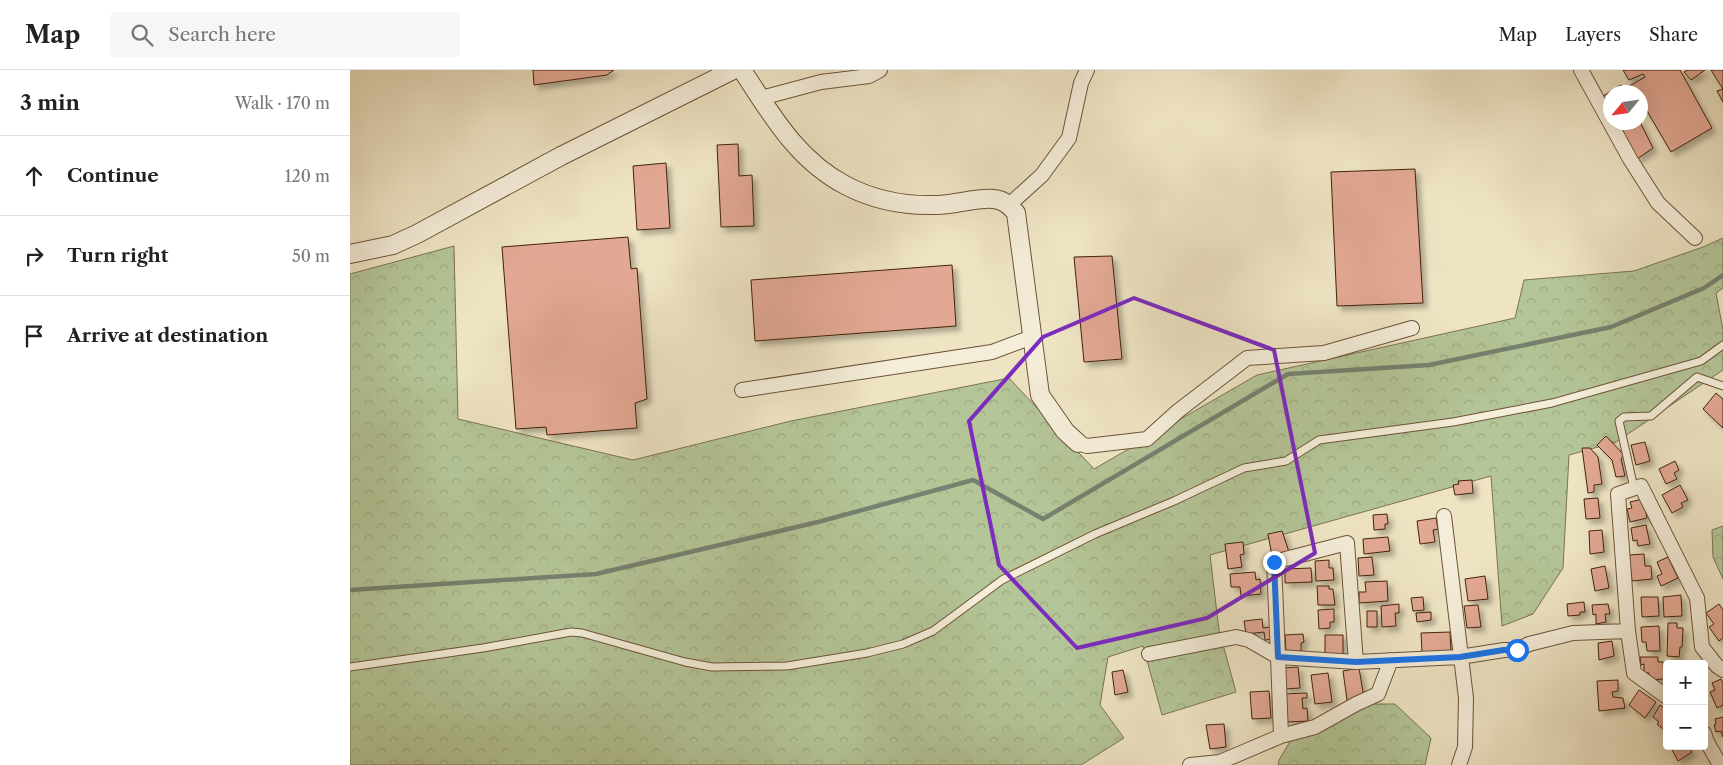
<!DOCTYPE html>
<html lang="en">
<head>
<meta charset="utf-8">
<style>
	:root { --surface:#fff; --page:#f6f6f6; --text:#222; --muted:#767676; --line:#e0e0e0 }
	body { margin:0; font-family:"Libre Caslon Text",serif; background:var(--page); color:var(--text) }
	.controls { position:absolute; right:15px; bottom:15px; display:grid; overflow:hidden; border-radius:5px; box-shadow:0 5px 20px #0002 }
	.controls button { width:45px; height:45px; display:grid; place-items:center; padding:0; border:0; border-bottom:1px solid var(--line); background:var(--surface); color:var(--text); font:25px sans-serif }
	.compass { position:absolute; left:1253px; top:15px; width:45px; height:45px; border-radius:50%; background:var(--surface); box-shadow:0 5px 20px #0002; rotate:241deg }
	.stop { position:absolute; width:15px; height:15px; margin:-11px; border:4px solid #1a73e8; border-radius:50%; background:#fff }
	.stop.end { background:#1a73e8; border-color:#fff; box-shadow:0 1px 5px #0008 }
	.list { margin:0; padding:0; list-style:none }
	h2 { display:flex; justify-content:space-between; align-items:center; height:65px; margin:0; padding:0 20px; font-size:21px }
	h2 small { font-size:16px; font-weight:400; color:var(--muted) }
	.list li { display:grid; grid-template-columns:32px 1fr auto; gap:15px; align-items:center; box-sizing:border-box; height:80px; padding:0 20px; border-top:1px solid var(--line) }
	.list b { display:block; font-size:19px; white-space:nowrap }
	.list em { font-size:16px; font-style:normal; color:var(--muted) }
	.icon { flex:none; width:28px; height:28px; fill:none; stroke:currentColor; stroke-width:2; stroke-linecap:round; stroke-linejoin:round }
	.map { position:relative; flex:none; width:1373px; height:695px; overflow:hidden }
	header { display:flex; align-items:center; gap:30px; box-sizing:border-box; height:70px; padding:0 25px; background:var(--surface); border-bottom:1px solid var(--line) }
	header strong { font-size:24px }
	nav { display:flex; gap:28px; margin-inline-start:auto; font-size:18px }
	.search { width:350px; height:45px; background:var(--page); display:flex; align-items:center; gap:12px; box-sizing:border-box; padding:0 18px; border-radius:5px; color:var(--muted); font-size:19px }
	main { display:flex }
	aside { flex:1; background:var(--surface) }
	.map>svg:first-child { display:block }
	.forest { fill:url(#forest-crowns); stroke:#7b7450 }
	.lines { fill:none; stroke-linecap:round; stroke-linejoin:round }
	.stream { stroke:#76816f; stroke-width:4.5 }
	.building { fill:#e2a893; stroke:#42230a; filter:url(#shadow) }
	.service-casing { stroke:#6d5338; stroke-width:9 }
	.minor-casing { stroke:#6d5338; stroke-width:16 }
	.tertiary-casing { stroke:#6d5338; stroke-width:20 }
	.service { stroke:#f4edd9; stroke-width:7 }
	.minor { stroke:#f4edd9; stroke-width:14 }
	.tertiary { stroke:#f4edd9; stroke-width:18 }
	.route { stroke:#1a73e8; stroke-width:6 }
	.marked { fill:none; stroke:#7b2cbf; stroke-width:4; stroke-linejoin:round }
</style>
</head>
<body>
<header>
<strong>Map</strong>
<div class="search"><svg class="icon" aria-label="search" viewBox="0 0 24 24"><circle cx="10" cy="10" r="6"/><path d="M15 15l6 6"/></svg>Search here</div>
<nav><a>Map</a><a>Layers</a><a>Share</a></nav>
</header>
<main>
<aside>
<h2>3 min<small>Walk · 170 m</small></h2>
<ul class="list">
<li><svg class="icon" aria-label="ahead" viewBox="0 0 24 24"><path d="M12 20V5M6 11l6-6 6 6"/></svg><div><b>Continue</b></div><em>120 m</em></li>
<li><svg class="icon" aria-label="right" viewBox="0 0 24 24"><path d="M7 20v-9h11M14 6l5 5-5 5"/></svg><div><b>Turn right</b></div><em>50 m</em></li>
<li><svg class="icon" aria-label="arrive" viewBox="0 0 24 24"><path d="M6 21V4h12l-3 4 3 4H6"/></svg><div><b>Arrive at destination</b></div></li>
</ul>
</aside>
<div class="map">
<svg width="1373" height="695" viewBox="0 0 1373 695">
	<defs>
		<pattern id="forest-crowns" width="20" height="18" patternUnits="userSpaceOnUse" patternTransform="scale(1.25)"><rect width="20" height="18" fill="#b4c597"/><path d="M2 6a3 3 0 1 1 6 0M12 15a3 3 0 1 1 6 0" fill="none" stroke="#9ca981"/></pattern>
		<filter id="shadow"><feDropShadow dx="4.5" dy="4.5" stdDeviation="2.5" flood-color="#0004"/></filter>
	</defs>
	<rect width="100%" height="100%" fill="#eee4c4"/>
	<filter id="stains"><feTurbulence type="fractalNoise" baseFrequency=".004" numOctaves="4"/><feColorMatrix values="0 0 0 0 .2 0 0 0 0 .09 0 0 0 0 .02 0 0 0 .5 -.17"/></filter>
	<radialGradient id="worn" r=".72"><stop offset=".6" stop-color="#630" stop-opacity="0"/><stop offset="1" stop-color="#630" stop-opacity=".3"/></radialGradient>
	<path class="forest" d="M1373,168V218L1366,223L1373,260V300L1266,372L1219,385L1213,498L1183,544L1152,556L1141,406L860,485L869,560L886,622L812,645L793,576L758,587L750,635L774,668L731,695H0V204L104,176L108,349L283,390L441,351L659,308L744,399L907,305L1165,248L1174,210L1284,201L1353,177Z
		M1373,456V509L1363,487L1362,460Z
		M1006,634H1045L1081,668L1075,695H928L929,690L947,660Z"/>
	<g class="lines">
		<path class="stream" d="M0,520L246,504L468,452L623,410L693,449L938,304L1079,295L1261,257L1354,218L1373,205"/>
	</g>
	<path class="building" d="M183,0H264L257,5L184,15Z
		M1273,0H1330L1362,58L1321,82L1290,29V22H1260V40L1253,26L1271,15L1274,19L1295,7L1293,4L1279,10Z
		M1338,0H1355L1341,10L1334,2Z
		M1361,0H1373V32L1367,21L1373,19Z
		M1267,52H1290L1303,78L1287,89Z
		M388,74L389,106L402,105L404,156L371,157L367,75Z
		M316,93L320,158L287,160L283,96Z
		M1065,99L1073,233L987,236L981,102Z
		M278,167L281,199L287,198L297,329L285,333L287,358L197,365L196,357L166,359L152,177Z
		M762,186L772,289L734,292L724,187Z
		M602,195L606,256L405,271L401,210Z
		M1366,323L1373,329V358L1353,339Z
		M1256,366L1274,385L1271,389L1275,406L1266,407L1262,390L1247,375Z
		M1295,372L1300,391L1286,395L1281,375Z
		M1232,378H1240L1248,387L1252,414L1244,415V422L1238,423Z
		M1325,391L1329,400L1324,403L1327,409L1316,414L1309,399Z
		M1122,410L1123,423L1105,425L1103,415L1109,414L1108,411Z
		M1330,415L1338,430L1331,433L1333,437L1322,443L1312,425Z
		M1248,428L1250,448L1236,449L1234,429Z
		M1293,429L1297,448L1280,452L1277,439L1282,438L1280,432Z
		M1037,444L1038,454H1035V459L1024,460L1023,445Z
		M1086,448L1088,459L1083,460L1085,472L1070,474L1067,451Z
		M1296,455L1300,474L1288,476L1287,470L1283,471L1281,458Z
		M1252,460L1254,482L1240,484L1239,461Z
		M932,461L939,482L922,486L918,464Z
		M1038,467L1040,481L1014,484L1013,469Z
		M893,472L894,484L890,485L892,497L878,499L875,474Z
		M1294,484L1295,496H1301L1302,509L1282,511L1279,485Z
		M1022,487L1024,505L1009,506L1008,488Z
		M1318,487L1328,508L1311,516L1307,506L1312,504L1307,492Z
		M979,490V498H983L984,510L966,511L965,491Z
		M1255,496L1259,518L1245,521L1241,499Z
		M961,498L962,512L935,513V499Z
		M905,502L906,510L910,509L911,524L891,526L890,517H881L880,504Z
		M1135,506L1138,529L1118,531L1115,509Z
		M1037,511L1038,531L1009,533V522H1016L1015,512Z
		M967,516H979V519H983L985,535H968Z
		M1331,525L1332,546L1314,547L1313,527Z
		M1073,527L1074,540L1063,541L1061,528Z
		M1291,527H1308L1309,546L1292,547Z
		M1234,532L1235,542H1230V545L1218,546L1217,534Z
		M1049,534V543H1045L1046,556L1032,557L1031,536Z
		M1258,534L1260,544H1255L1256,552L1246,554V544L1243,545L1242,535Z
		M1369,534L1373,540V568L1369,571L1359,557L1364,554L1356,543Z
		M1128,535L1131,557L1117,558L1114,536Z
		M984,539V552H980V558L969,559L968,540Z
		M1017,541H1027V557H1017Z
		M1081,542V550L1067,552L1066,543Z
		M912,549L913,558L922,557L923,569L915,570L914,562L896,564L894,551Z
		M1318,553H1327V558H1333L1332,577H1330L1329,587L1317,586Z
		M1309,556L1310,581H1297L1296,572H1292L1291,557Z
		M1100,562L1101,581L1072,582L1071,563Z
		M953,564L954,572L951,573V581L936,582L935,565Z
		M975,565H993V585H975Z
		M1262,571L1264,586L1249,590L1248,573Z
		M1290,587H1308V592H1313L1314,609L1299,610V603H1294V594L1291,595Z
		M948,597L950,618L934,619L932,598Z
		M1009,598L1014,628L997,630L993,601Z
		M773,600L778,622L765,625L762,602Z
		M978,603L982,632L965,634L961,605Z
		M1371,609L1373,613V635L1367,638L1360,622L1365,620L1362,613Z
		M1268,610V621L1262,622L1263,627L1273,628L1275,638L1249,641L1247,611Z
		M1289,620L1306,632L1295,648L1279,635Z
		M919,621L921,648L902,649L900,622Z
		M957,623V628H952L953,639L957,638L958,651L936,652L934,624Z
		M1310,635L1317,640L1316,661L1307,654L1309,652L1303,647Z
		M1373,647V667L1371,661L1366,662L1364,655L1366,654L1365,649Z
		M874,654L876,677L860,679L856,655Z
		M1320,676H1337L1342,682L1328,691Z"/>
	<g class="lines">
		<g class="service-casing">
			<path id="service" d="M1284,418L1269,351L1274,347L1301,346L1347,307L1373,316
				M0,597L133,578L221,562L232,563L335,592L362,597L437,596L517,583L553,574L583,561L652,510L745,464L824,431L894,398L936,391L969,370L1103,352L1202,333L1351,291L1373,275"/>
		</g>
		<g class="minor-casing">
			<path id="minor" d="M1231,0L1280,89L1308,133L1345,168
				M411,28L471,12L519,6L530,0
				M659,135L692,105L719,68L731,13L737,0
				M392,320L642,282L682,267
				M728,373L737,376L797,369L828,341L897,288L974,283L1062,258
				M1094,446L1116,628L1115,677L1109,695
				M799,584L886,567L899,570L928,587
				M928,587L924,492L997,473L1006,592
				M1317,627L1284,603L1278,561L1268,424L1291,416L1347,528L1352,577L1367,596L1373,600
				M1354,663L1357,672L1370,695
				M931,666L965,657L1006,634L1028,624L1041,590
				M840,695L870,692L931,666L928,587L1006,592L1110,587L1154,580H1167L1179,574L1223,563L1278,561"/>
		</g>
		<g class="tertiary-casing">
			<path id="tertiary" d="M392,0C421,44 447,90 495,115C523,130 556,136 587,135C604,135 628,127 644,129C654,130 660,136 666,143L690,325L715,361L728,373
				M0,184L43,175L67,164L211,86L383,0"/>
		</g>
		<use href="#service" class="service"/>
		<use href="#minor" class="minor"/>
		<use href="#tertiary" class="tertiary"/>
	</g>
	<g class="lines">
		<path class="route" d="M924,492L928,587L1006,592L1110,587L1154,580H1167"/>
	</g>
	<path class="marked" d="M784,228L924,280L965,483L857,548L727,578L649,495L619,351L693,267Z"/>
	<rect width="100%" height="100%" filter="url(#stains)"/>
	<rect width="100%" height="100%" fill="url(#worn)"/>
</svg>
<div class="controls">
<button>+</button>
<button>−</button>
</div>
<svg class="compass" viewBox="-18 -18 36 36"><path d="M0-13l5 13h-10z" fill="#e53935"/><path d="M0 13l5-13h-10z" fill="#767676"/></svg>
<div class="stop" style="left:1167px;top:580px"></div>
<div class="stop end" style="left:924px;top:492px"></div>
</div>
</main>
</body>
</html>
